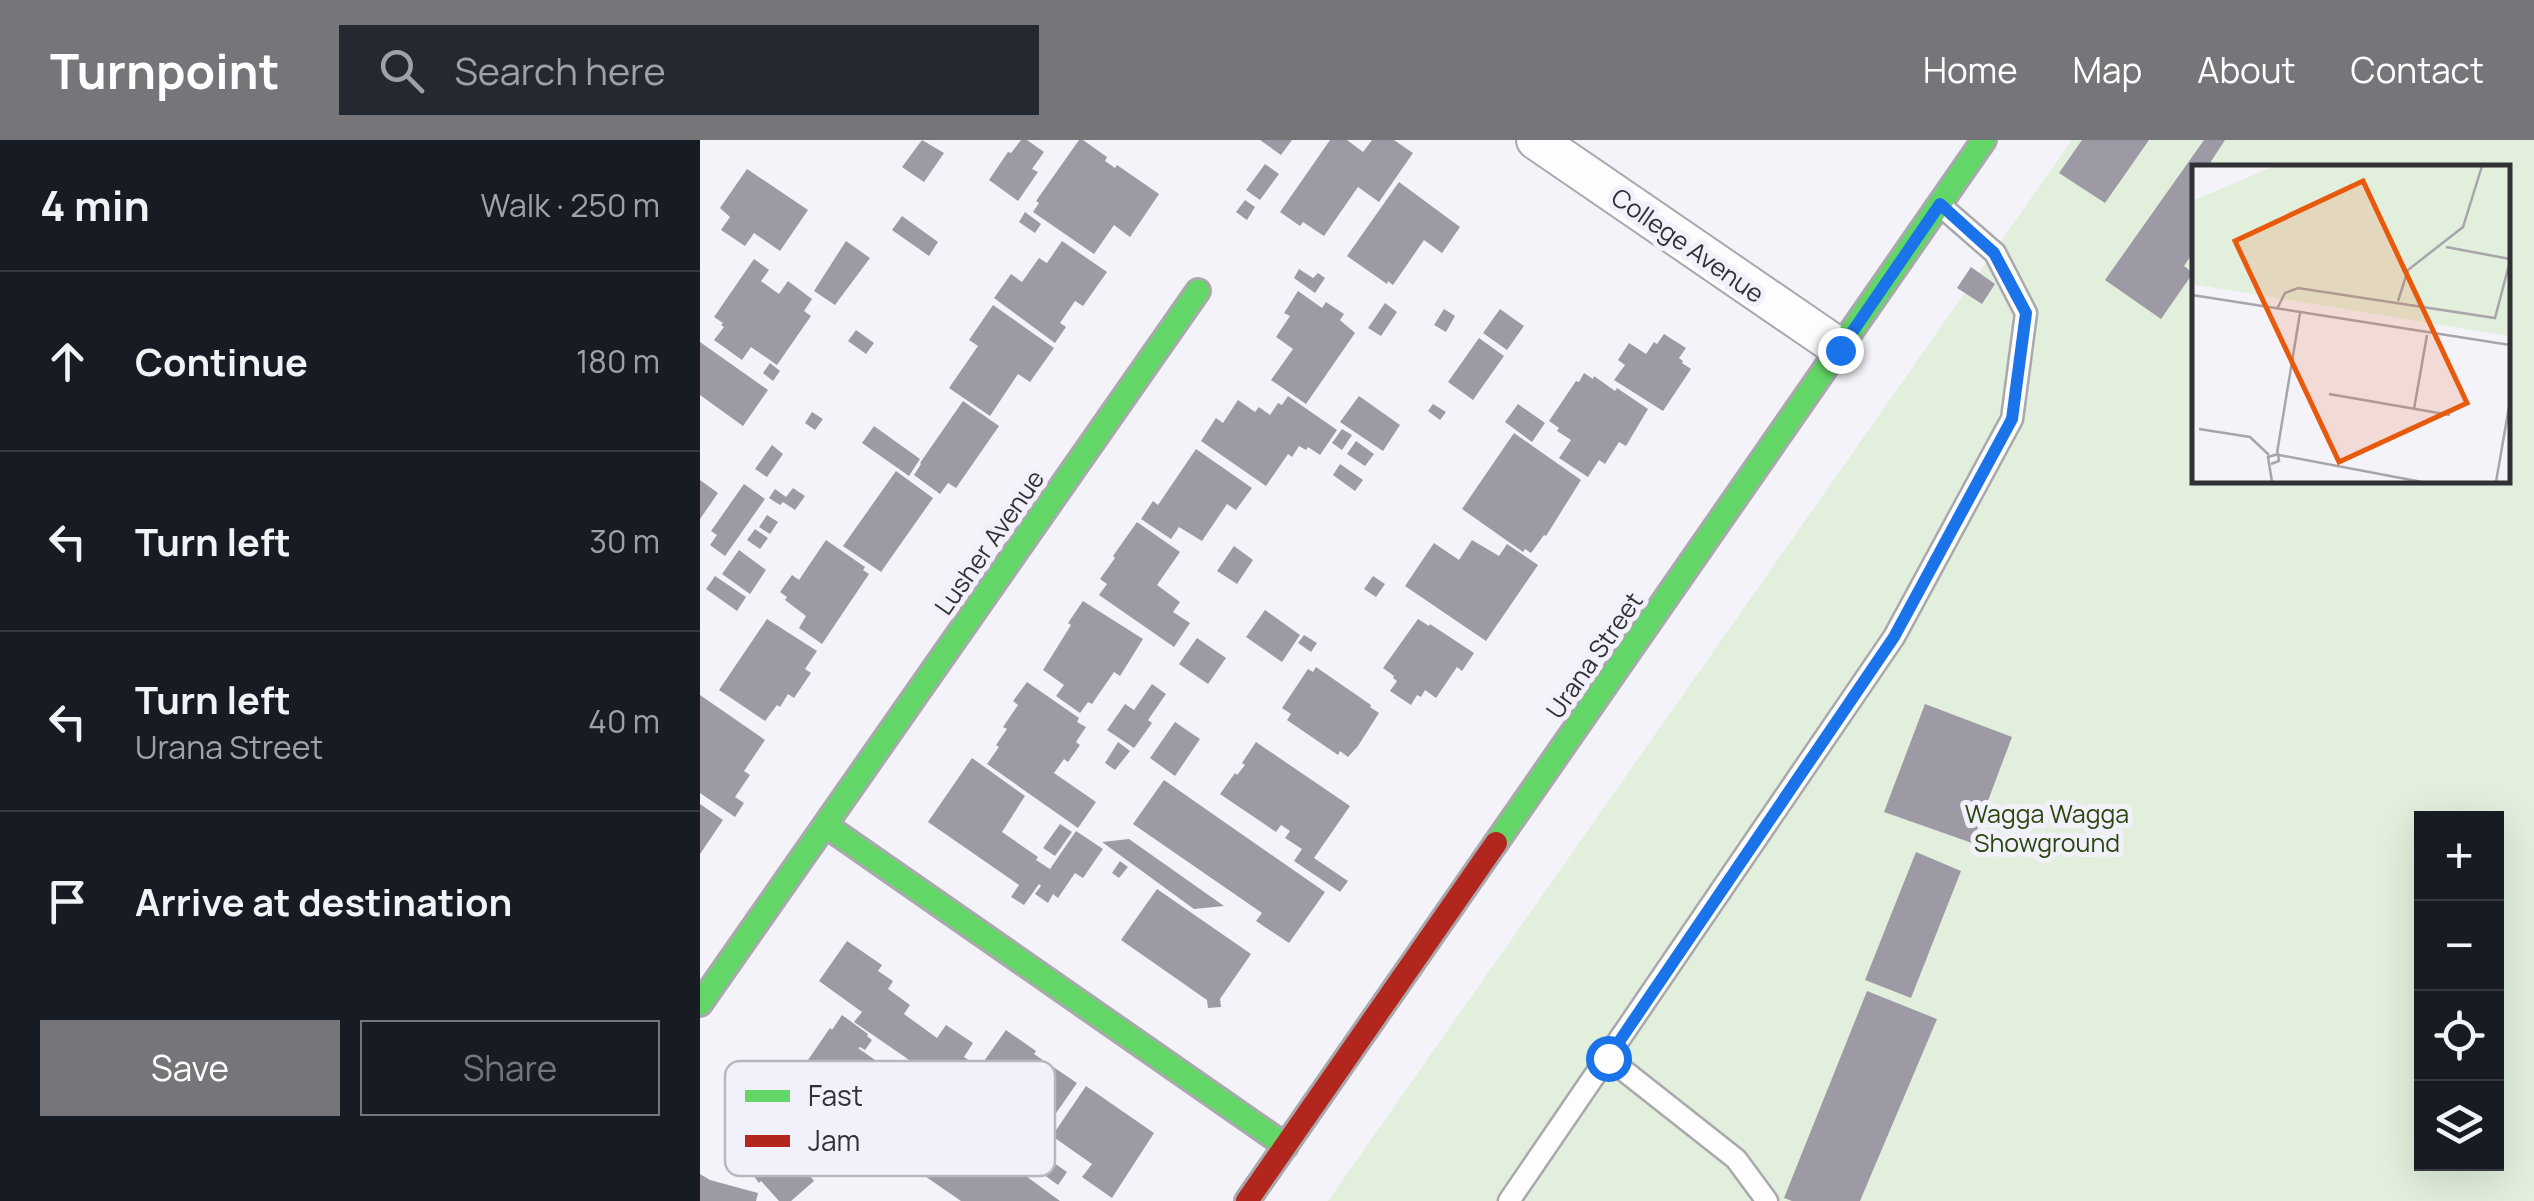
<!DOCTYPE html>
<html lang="en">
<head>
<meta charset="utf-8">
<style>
	:root { --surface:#171b24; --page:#242831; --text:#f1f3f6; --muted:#9ea1a6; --line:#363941; --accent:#75757a }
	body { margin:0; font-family:Manrope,sans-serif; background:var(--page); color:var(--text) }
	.controls { position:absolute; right:30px; bottom:30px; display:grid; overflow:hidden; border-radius:0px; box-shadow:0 10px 40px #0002 }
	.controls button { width:90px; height:90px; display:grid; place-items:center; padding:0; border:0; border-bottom:2px solid var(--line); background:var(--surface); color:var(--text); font:50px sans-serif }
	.stop { position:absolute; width:30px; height:30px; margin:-22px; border:8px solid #1a73e8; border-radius:50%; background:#fff }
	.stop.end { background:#1a73e8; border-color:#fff; box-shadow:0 2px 10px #0008 }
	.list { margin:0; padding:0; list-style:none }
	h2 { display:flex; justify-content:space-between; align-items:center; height:130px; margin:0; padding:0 40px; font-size:42px }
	h2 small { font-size:32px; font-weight:400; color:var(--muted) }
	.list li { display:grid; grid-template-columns:65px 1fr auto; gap:30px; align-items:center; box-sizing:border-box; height:180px; padding:0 40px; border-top:2px solid var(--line) }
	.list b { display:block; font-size:38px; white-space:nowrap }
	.list p { margin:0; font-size:32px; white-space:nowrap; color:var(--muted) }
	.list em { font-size:32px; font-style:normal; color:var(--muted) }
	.actions { display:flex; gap:20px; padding:30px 40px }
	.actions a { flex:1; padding:22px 0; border:2px solid var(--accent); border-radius:0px; text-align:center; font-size:35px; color:var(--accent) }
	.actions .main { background:var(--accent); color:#fff }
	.icon { flex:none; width:55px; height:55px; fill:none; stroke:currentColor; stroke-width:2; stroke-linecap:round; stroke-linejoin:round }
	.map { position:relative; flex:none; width:1834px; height:1061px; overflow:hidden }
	header { display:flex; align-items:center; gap:60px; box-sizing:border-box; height:140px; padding:0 50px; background:var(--accent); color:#fff }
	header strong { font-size:48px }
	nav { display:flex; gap:55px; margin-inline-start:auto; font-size:35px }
	.search { width:700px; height:90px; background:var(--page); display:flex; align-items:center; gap:25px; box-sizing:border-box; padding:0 35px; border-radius:0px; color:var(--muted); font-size:38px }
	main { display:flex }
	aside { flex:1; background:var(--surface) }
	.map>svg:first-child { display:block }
	.green { fill:#e2efdc; fill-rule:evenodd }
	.building { fill:#9d9aa6 }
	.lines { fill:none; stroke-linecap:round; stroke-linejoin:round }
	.lane-casing { stroke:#a9a9ad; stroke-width:25 }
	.street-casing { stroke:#a9a9ad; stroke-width:42 }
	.fast-casing { stroke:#a9a9ad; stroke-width:28 }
	.jam-casing { stroke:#a9a9ad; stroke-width:28 }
	.lane { stroke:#fdfdfe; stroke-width:20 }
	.street { stroke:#fdfdfe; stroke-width:38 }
	.fast { stroke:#63d668; stroke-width:22 }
	.jam { stroke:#b3261e; stroke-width:22 }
	.route { stroke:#1a73e8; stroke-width:12 }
	.labels { text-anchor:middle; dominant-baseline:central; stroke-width:10; stroke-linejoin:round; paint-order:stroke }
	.street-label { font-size:25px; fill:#313135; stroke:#f2f1fb }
	.park-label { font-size:25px; fill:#2b4710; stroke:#f2f1fb }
	.inset-road { fill:none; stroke:#a6a5ab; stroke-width:2.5 }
	.view { fill:#e8590c; fill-opacity:0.15; stroke:#e8590c; stroke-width:5 }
	.inset-edge { fill:none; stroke:#313135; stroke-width:5 }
	.key { fill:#f2f1fb; stroke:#b8b7c0; stroke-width:2.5 }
	.key-label { font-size:28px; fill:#313135 }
</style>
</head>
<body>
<header>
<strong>Turnpoint</strong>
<div class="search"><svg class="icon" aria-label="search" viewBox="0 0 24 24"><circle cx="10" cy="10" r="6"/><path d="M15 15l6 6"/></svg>Search here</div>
<nav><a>Home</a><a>Map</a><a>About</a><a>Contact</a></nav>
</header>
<main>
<aside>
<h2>4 min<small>Walk · 250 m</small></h2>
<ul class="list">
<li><svg class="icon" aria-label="ahead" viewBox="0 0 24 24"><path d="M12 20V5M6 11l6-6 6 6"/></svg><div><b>Continue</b></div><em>180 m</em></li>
<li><svg class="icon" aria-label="left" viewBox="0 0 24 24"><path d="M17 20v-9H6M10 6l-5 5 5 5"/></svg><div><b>Turn left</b></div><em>30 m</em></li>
<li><svg class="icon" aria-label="left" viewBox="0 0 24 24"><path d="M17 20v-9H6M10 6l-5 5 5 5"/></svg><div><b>Turn left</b><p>Urana Street</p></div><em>40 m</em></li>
<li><svg class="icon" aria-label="arrive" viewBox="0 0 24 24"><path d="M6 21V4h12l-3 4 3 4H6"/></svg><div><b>Arrive at destination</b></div></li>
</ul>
<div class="actions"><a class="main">Save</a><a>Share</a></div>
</aside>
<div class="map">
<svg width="1834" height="1061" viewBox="0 0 1834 1061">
	<rect width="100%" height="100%" fill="#f4f3f9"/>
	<path class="green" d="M1372,0H1834V1061H628ZM1494,28H1806V340H1494ZM1722,678H1796V1024H1722Z"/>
	<path class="building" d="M222,0L244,13L224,42L202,27Z
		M321,0H327L344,12L332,29L338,32L318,61L289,40L308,12L311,13Z
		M379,0H383L407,17L405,21L415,28L417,25L459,54L430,97L414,85L394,114L333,72L339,63L336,61Z
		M560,0H592L581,15Z
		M630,0H647L663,12L672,0H694L713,13L679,62L658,47L624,96L603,82L600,86L580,72Z
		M1382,0H1449L1405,63L1359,33Z
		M1504,0H1525L1510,23L1517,28H1494V111L1484,126L1493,133L1461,179L1405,140Z
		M565,24L579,34L560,60L546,50Z
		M47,29L108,70L80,111L54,93L45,106L21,90L30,77L20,68Z
		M699,42L760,87L742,113L724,100L693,145L688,141L687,144L647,116Z
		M545,60L555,67L547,80L536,72Z
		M325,72L341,84L335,93L319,82Z
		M202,76L238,102L229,116L192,90Z
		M146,101L170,118L135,165L114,151Z
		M362,101L407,132L383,166L375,161L360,183L366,187L355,203L294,158L311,134L322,142L339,118L347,123Z
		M54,119L69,130L61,141L79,154L88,141L112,159L104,171L111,176L77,225L51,207L42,220L14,200L24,187L21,185L23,183L14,177Z
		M1271,127L1295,144L1282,164L1257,148Z
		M599,129L613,138L618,133L625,138L615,153L594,138Z
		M598,151L622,168L626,162L644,174L640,180L655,193L606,264L571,240L593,209L576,197L590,176L584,173Z
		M685,163L697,172L681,196L668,188Z
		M293,165L354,208L330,242L318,234L290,276L249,248L278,206L269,200Z
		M744,169L755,176L746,192L734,185Z
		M800,169L824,186L807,210L783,193Z
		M156,190L174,203L166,214L148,201Z
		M964,194L986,208L979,218L983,221L982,223L991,229L963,271L914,240L925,225L918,220L929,203L946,214L954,202L957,204Z
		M779,198L804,216L773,260L748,242Z
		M0,202L68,250L43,286L0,255Z
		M70,223L80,231L73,241L63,233Z
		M884,233L893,239L894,236L915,251L917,248L948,269L926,306L919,302L905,324L899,320L888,337L859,318L871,300L857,291L859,288L849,281L876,241L879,242Z
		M588,256L637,290L620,315L608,307L606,310L599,306L592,317L588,314L566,346L501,301L516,278L523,283L538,260L555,272L559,267L570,275L578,263L582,265Z
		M659,256L700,285L683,311L640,282Z
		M263,261L299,286L256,348L248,343L240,354L214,335L221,324L220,323Z
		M733,264L746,272L740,280L728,271Z
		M818,264L845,283L832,302L805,282Z
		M112,272L123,279L115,290L105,283Z
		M174,286L220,319L209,336L162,303Z
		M642,289L652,295L642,310L632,303Z
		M814,293L881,340L846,396L844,395L831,413L825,409L823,412L762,369Z
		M656,301L674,314L665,326L647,314Z
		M72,305L83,314L67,337L55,329Z
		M496,309L552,348L536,370L527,364L502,401L479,387L471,399L441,379L453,361L458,365Z
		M640,324L663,340L655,351L633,335Z
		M196,331L233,358L181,432L143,406Z
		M0,340L18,353L0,379Z
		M44,344L65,359L25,416L10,405L17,395L11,391Z
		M93,348L105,356L95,370L83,362L80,365L69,358L75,349L86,357Z
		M67,375L78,382L70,394L59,387Z
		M437,382L480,412L457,445L480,462L473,472L490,483L474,507L399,455L407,444L400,439L415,418L413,416Z
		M55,389L68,398L60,409L47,400Z
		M126,400L165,427L163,430L169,434L122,504L99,488L106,476L85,460L87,457L80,452L92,435L99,440Z
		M772,400L799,416L807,404L838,425L786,501L705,446L734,403L759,420Z
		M534,406L553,420L537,444L517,431Z
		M39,410L66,430L50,454L22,434Z
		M15,436L46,457L37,471L6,449Z
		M673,436L685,444L676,457L664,449Z
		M383,461L443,499L420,536L414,532L392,564L388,562L380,573L356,556L364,545L343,530L371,485L368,483Z
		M565,470L600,495L582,522L546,497Z
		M67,479L117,511L105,529L111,533L94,558L88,554L80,567L77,565L65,581L19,550Z
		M718,479L729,486L730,484L774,513L762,531L757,527L736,558L725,550L721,557L717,555L711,565L690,551L697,541L693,538L694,536L683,528Z
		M604,495L617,503L611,512L598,503Z
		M497,498L526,518L508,544L479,524Z
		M616,527L671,565L670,567L679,573L658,606L648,617L640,611L638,615L587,580L591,574L582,568L608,529L613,532Z
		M327,542L379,578L377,582L386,587L376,602L380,605L368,622L364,619L354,633L396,662L378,688L287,624L299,607L296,605L307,589L303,587L318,565L313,561Z
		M452,544L466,554L448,580L452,583L434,608L407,590L425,564L434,570Z
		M0,555L65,600L44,631L50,635L35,657L44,663L35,677L0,653Z
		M1225,564L1312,597L1272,703L1184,672Z
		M475,582L500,599L475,636L450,618Z
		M418,602L430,611L415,630L405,623Z
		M556,602L650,666L614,718L648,741L640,752L594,721L602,709L585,698L590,691L581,685L576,692L520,654L535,633L537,635L545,625L542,623Z
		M272,618L325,656L302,692L338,717L336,720L350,729L376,691L403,709L383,738L375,733L358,758L353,754L348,763L335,754L341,746L339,744L324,765L311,757L319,745L228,682Z
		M464,640L625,752L589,803L556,781L562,773L433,684Z
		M0,664L23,680L0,714Z
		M360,684L372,692L355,716L343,708Z
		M429,699L524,766L494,769L402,702Z
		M1216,712L1261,731L1211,858L1165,840Z
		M420,721L428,727L419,738L412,733Z
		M457,749L551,814L520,859L521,867L508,868L507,860L421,800Z
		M147,801L182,825L178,831L193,841L188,849L210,865L204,874L237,898L246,885L273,903L264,917L276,925L261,948L249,939L246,942L219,924L218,926L154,882L162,872L119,841Z
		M1167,851L1237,879L1160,1061H1092L1084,1058Z
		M142,875L168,894L167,896L172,900L165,910L160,907L158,908L215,948L199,971L181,958L178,963L138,935L115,968L88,949L130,888L132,890Z
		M306,890L336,911L334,914L377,943L345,989L330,978L323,988L274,953L280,944L272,938Z
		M386,946L454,993L412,1058L382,1037L392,1024L352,996Z
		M86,953L104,974L89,987L116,1023L106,1031L114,1041L91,1061H79L61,1041L59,1043L28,1002Z
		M254,955L276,971L263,990L360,1061H261L219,1032L252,985L239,976Z
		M327,1004L367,1032L358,1045L318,1016Z
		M0,1034L10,1040L58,1053L56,1061H0Z"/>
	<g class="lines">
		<g class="lane-casing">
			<path id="lane" d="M908,918L1036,1019L1067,1061
				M809,1061L1194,497L1312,279L1326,173L1295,113L1241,66"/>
		</g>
		<g class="street-casing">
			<path id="street" d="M836,0L1141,209"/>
		</g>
		<g class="fast-casing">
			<path id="fast" d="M125,685L586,1006
				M796,703L1284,0
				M0,864L498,151"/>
		</g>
		<g class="jam-casing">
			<path id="jam" d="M547,1061L796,703"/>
		</g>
		<use href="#lane" class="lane"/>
		<use href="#street" class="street"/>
		<use href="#fast" class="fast"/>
		<use href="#jam" class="jam"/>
	</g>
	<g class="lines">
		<path class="route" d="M908,918L1194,497L1312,279L1326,173L1294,113L1240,64L1140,210"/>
	</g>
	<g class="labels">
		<g class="street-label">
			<text transform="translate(988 105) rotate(35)">College Avenue</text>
			<text transform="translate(289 402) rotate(-55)">Lusher Avenue</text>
			<text transform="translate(894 515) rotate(-55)">Urana Street</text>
		</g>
		<g class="park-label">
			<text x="1347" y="673">Wagga Wagga<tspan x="1347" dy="29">Showground</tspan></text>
		</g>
	</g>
	<g transform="translate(1492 25)">
		<rect width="318" height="318" fill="#f4f3f9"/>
		<path d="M83,1H317V171L0,119V36Z" fill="#e2efdc"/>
		<path class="inset-road" d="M254,82L318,94M0,130L318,180M206,136L216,105L271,62L290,1M85,144L93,128L106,123L303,153L318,96M137,229L258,250M222,244L235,170M7,264L58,272L77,290M85,288L108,148M87,290L230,317M79,299L87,296L86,289L76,292L80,317M304,317L318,236"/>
		<path class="view" d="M171,16L275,238L147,297L43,76Z"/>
		<rect width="318" height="318" class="inset-edge"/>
	</g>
	<rect x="25" y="921" width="330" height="115" rx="15" class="key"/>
	<rect x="45" y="950" width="45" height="12" fill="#63d668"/>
	<rect x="45" y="995" width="45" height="12" fill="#b3261e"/>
	<g class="key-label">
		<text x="108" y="966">Fast</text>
		<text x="108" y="1011">Jam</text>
	</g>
</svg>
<div class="controls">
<button>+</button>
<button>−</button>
<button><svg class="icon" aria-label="locate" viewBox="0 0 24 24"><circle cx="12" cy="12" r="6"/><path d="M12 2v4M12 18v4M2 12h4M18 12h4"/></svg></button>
<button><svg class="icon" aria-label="layers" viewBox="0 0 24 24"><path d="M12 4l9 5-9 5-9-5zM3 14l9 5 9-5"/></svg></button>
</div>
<div class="stop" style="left:908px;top:918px"></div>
<div class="stop end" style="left:1140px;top:210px"></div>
</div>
</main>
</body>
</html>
